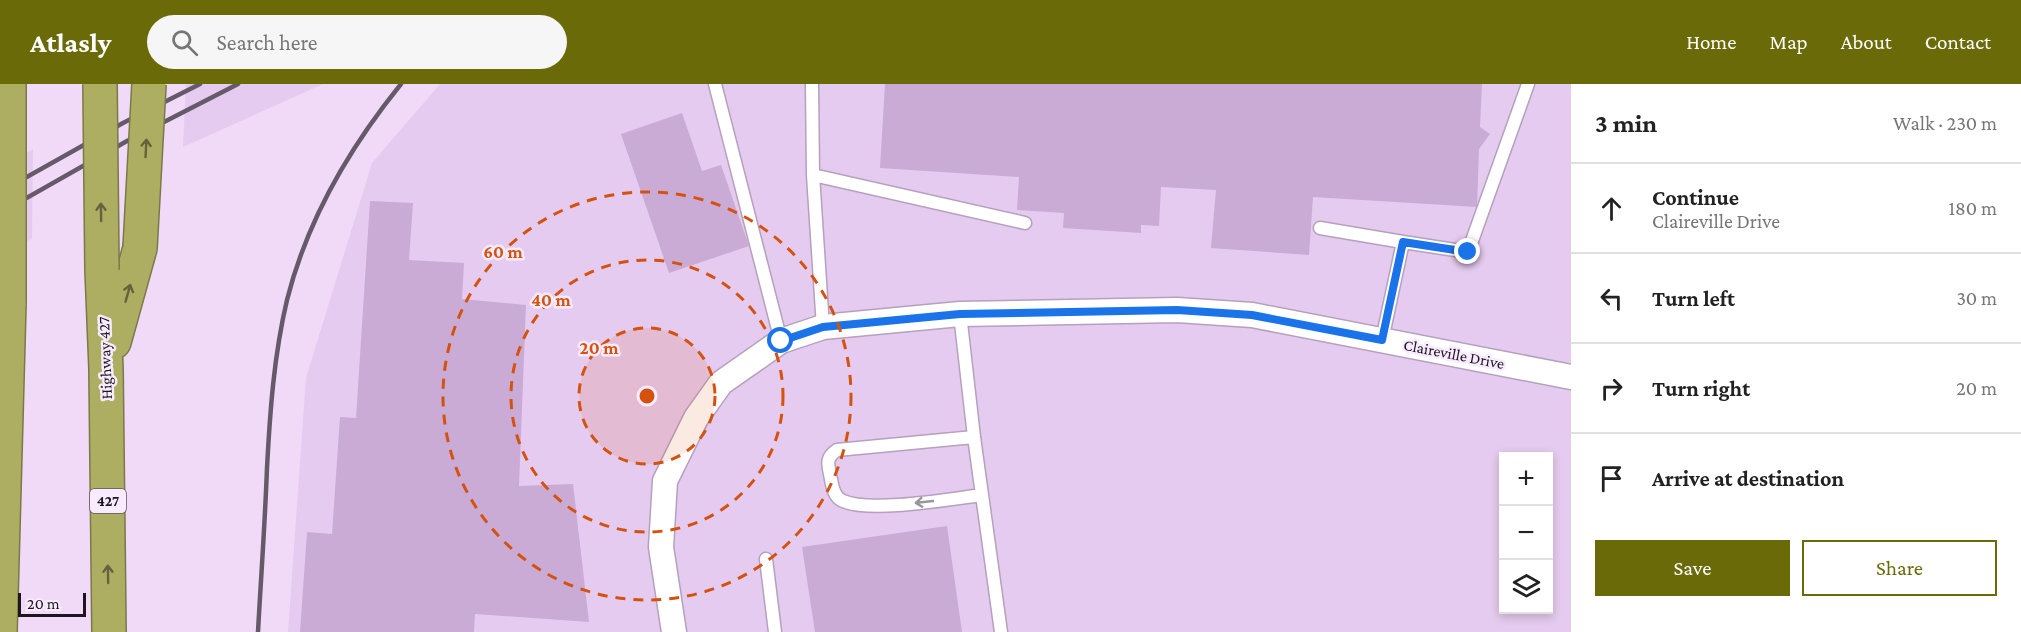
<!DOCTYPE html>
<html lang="en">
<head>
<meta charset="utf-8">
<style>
	:root { --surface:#fff; --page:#f6f6f6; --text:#222; --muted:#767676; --line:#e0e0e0; --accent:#6a6a08 }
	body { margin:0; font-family:"Crimson Pro",serif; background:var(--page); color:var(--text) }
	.controls { position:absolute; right:18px; bottom:18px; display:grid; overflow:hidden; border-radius:0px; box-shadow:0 3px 9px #0003 }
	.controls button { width:54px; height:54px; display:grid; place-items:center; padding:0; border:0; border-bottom:2px solid var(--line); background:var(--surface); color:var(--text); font:30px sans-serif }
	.scale { position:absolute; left:18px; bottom:15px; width:68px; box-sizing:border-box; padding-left:6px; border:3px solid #1d1520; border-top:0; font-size:16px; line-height:21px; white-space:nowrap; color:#1d1520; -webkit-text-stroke:4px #f8ebfd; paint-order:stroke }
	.stop { position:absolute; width:18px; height:18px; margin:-14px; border:4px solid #1a73e8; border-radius:50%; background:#fff }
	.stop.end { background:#1a73e8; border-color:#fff; box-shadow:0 2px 6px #0008 }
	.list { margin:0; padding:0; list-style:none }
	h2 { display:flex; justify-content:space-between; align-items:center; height:78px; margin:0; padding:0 24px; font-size:26px }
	h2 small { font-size:20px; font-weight:400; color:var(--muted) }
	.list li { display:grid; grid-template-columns:39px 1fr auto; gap:18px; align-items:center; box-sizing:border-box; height:90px; padding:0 24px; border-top:2px solid var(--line) }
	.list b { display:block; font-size:22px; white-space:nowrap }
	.list p { margin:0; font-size:20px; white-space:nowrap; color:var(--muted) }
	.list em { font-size:20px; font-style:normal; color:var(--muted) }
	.actions { display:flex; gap:12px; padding:18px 24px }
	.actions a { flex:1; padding:14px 0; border:2px solid var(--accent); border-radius:0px; text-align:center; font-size:21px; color:var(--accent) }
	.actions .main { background:var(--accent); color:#fff }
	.icon { flex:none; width:33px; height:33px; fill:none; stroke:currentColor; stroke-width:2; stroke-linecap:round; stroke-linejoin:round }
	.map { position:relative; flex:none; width:1571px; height:548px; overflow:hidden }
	header { display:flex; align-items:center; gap:36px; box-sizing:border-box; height:84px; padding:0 30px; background:var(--accent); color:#fff }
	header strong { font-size:28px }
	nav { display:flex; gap:33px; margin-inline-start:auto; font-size:21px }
	.search { width:420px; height:54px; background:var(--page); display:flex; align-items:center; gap:15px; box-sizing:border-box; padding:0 21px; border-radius:33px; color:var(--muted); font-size:22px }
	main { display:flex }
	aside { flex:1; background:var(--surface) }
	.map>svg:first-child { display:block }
	.built { fill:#e5cbef; fill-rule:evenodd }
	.building { fill:#caabd6 }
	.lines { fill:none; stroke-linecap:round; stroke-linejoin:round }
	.service-casing { stroke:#b5a0bd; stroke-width:15 }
	.minor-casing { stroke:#b5a0bd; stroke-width:27 }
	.motorway-casing { stroke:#7b784a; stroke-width:36 }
	.service { stroke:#fff; stroke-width:12 }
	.minor { stroke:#fff; stroke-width:24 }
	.motorway { stroke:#adae61; stroke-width:33 }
	.rail { stroke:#66596a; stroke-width:4.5 }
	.motorway-bridge-casing { stroke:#7b784a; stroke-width:36; stroke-linecap:butt }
	.motorway-bridge { stroke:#adae61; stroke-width:33 }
	.oneway { stroke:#656240 }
	.oneway2 { stroke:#99969b }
	.route { stroke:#1a73e8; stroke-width:8 }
	.ring { fill:none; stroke:#d4520e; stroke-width:3; stroke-dasharray:10 8 }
	.labels { text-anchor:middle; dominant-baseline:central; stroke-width:5; stroke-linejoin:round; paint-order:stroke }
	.shield { fill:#f8ebfd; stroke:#5f5562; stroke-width:1.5 }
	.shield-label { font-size:15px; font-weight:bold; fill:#1d1520 }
	.street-label { font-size:16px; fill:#1d1520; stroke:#f8ebfd }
	.centre { fill:#d4520e; stroke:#f8ebfd; stroke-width:3 }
	.ring-label { font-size:18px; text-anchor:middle; font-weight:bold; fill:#d4520e; stroke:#f8ebfd; stroke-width:5; stroke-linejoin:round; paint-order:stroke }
</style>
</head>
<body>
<header>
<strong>Atlasly</strong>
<div class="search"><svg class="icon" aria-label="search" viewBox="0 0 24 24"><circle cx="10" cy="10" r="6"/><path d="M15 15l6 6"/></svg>Search here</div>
<nav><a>Home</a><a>Map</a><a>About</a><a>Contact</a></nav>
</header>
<main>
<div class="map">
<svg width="1571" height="548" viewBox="0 0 1571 548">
	<rect width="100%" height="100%" fill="#f0daf8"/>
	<path class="built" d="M186,0H323L183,63Z
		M440,0H1571V548H288L306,294L372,79ZM1504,372H1548V526H1504Z
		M33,65L32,155L0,167V83Z"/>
	<path class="building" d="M885,0H1482L1480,43L1490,50L1479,65L1477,123L1313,113L1309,171L1211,164L1216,106L1161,103L1159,142L1141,141V149L1063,144L1064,129L1017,126L1019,93L880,84Z
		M682,29L702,87L721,81L749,162L669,189L621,50Z
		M370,117L413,119L409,176L464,179L462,215L526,221L519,402L573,400L589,538L475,530L474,548H300L307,448L332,450L340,333L356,334Z
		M947,442L962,548H815L802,463Z"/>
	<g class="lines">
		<g class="service-casing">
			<path id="service" d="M715,0L781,257
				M812,0L813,91L823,243
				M813,91L1025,139
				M1320,144L1403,158
				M960,230L974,353L1001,548
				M1382,256L1403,158L1468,168L1528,0
				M974,353L837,366C827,373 827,378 830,390C832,400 833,413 843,417C870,429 950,415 982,411
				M766,475L775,548"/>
		</g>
		<g class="minor-casing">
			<path id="minor" d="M674,548L661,463L665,397L696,334L721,299L781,257L823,243L960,230L1177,226L1252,231L1571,293"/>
		</g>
		<g class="motorway-casing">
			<path id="motorway" d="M102,186L106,285L109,548
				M114,258L140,164
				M0,548L9,219"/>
		</g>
		<use href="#service" class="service"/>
		<use href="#minor" class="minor"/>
		<use href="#motorway" class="motorway"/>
		<path class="rail" d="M0,108L123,39L200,0
			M0,129L127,57L238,0
			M258,548C261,493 265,439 267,384C270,327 274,271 287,216C307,136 350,63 401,0"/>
		<g class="motorway-bridge-casing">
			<path id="motorway-bridge" d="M100,0L102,186
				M140,164L149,0
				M9,219V0"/>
		</g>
		<use href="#motorway-bridge" class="motorway-bridge"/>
	</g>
	<defs><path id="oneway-shaft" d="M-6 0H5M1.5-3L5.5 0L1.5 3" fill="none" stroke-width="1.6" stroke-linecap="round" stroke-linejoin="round" transform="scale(1.5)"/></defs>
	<g class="oneway">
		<use href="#oneway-shaft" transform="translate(146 64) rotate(-87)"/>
		<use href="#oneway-shaft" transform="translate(101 128) rotate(-91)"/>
		<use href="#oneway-shaft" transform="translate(128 209) rotate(-74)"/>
		<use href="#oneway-shaft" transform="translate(108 490) rotate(-91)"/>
	</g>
	<use class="oneway2" href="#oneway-shaft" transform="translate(924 418) rotate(174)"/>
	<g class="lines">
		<path class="route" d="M781,257L823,243L960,230L1177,226L1252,231L1382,256L1403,158L1468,168"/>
	</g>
	<circle cx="647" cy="312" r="68" fill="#d4520e" fill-opacity=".12"/>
	<g class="ring">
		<circle cx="647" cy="312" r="68"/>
		<circle cx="647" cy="312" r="136"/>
		<circle cx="647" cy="312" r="204"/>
	</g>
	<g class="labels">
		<rect class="shield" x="90" y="405" width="36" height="24" rx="4.5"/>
		<g class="shield-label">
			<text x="108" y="417">427</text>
		</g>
		<g class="street-label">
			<text transform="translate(1454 270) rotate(11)">Claireville Drive</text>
			<text transform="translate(105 274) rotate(-92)">Highway 427</text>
		</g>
	</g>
	<circle cx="647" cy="312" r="9" class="centre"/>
	<g class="ring-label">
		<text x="503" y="174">60 m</text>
		<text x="551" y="222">40 m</text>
		<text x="599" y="270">20 m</text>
	</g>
</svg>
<div class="controls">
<button>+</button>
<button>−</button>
<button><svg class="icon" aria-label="layers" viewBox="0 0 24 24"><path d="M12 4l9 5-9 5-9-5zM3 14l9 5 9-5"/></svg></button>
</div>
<div class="scale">20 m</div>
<div class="stop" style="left:781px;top:257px"></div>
<div class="stop end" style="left:1468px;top:168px"></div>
</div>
<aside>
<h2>3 min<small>Walk · 230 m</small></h2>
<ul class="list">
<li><svg class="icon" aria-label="ahead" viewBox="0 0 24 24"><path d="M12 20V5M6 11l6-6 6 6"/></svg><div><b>Continue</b><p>Claireville Drive</p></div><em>180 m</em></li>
<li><svg class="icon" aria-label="left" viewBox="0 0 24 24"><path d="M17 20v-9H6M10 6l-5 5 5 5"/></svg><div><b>Turn left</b></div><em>30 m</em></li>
<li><svg class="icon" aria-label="right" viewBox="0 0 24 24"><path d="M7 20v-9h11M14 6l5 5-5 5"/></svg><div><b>Turn right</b></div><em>20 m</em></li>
<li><svg class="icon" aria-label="arrive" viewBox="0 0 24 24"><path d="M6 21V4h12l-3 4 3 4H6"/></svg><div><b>Arrive at destination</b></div></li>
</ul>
<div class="actions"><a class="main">Save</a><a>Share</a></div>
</aside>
</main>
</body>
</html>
